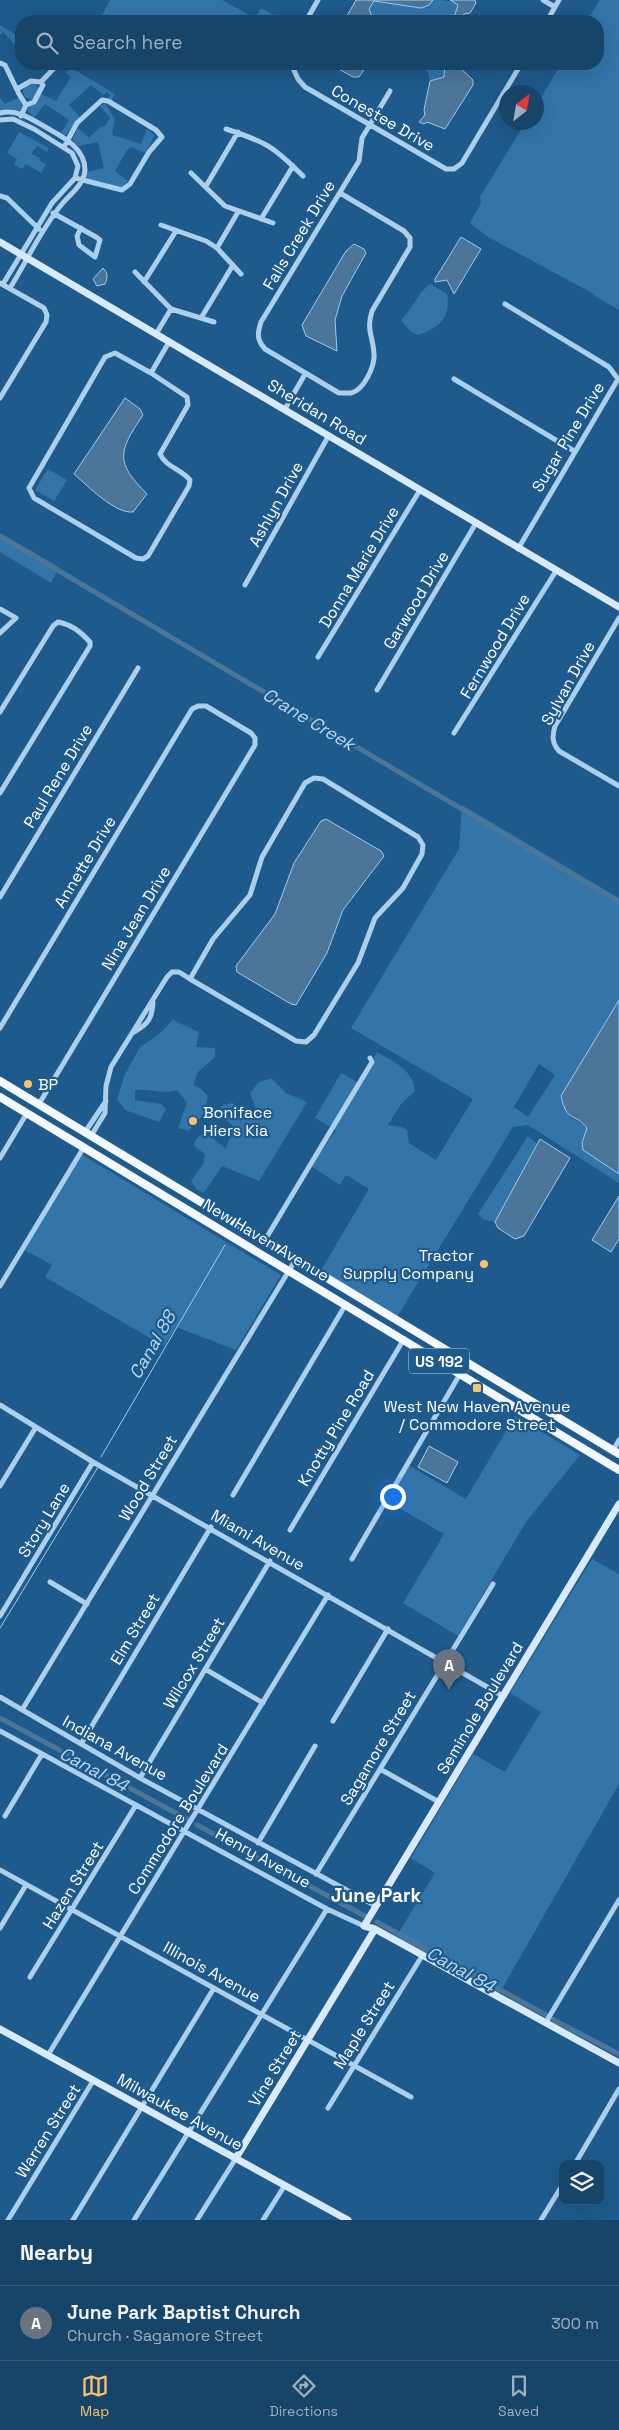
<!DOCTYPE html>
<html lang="en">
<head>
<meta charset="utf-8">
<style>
	:root { --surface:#174469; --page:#204b6f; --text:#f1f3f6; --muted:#9eb0c0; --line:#365c7d; --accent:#f9c26d }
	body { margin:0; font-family:"Space Grotesk",sans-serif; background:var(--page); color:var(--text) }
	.controls { position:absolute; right:15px; bottom:15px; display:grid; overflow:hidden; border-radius:10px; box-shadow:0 5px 20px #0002 }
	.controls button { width:45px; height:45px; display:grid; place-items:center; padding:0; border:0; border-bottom:1px solid var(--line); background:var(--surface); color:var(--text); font:25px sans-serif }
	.compass { position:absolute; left:499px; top:85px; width:45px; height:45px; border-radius:50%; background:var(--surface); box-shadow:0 5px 20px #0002; rotate:31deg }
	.you { position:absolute; left:392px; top:1496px; width:18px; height:18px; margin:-12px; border:4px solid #fff; border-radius:50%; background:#1a73e8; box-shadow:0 0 0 8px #1a73e833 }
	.badge { display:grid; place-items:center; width:32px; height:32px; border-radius:50%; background:var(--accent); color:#fff; font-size:16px; font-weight:700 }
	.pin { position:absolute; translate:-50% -41px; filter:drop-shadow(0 1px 2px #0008) }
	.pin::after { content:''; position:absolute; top:26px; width:18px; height:15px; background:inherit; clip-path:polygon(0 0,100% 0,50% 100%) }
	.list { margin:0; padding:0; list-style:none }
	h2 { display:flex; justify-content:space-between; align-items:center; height:65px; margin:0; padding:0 20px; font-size:21px }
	h2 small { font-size:16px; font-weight:400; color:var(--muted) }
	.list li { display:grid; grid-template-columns:32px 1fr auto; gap:15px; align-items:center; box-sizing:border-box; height:75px; padding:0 20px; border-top:1px solid var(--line) }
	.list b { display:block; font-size:19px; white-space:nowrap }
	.list p { margin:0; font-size:16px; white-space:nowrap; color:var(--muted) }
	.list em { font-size:16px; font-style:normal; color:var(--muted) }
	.icon { flex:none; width:28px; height:28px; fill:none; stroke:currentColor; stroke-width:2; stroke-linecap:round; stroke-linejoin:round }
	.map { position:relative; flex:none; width:619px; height:2220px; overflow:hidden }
	.search { position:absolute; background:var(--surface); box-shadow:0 5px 20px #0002; left:15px; right:15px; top:15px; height:55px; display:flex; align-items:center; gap:12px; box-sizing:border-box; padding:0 18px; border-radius:20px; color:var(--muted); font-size:19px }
	.sheet { height:140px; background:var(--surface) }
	nav { display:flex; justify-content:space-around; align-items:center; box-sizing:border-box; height:70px; border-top:1px solid var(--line); background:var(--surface); font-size:14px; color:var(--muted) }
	nav a { display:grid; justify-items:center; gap:2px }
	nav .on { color:var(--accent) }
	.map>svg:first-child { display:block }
	.green { fill:#3374a9; fill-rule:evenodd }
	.water { fill:#4c7699; stroke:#a0cced }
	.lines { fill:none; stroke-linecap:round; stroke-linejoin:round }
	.stream { stroke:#a0cced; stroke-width:1 }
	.canal { stroke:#4c7699; stroke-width:5 }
	.street { stroke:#acd0ec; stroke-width:5 }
	.secondary { stroke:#d8eaf9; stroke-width:7 }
	.primary { stroke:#f2f8fe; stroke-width:8 }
	.poi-dot { fill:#f9c26d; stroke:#1f5a8c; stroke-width:2 }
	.labels { text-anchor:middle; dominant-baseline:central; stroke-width:4.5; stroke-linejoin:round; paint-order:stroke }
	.shield { fill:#1f5a8c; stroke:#bccedc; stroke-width:1 }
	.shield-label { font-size:15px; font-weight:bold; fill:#fff }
	.street-label { font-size:16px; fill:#fff; stroke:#1f5a8c }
	.poi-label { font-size:16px; fill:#fff; stroke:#1f5a8c; text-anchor:start }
	.water-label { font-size:18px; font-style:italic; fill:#b8d9f3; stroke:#1f5a8c }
	.quarter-label { font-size:19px; font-weight:bold; fill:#fff; stroke:#1f5a8c }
</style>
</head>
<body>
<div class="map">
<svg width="619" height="2220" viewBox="0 0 619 2220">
	<rect width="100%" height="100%" fill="#1f5a8c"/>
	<path class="green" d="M110,0H222L255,18L261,8L274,15L271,21H99Z
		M433,0C442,0 450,0 458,5L453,21H374L369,9L374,1L421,8L429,5Z
		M600,0H619V310L593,295L594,294L488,237L470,223L481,203L480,197L525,123L536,122L537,104L561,64H598V21H587Z
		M0,25L21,38V51L3,32L0,35Z
		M58,64H65L115,94L111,101L108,99L110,95L107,92L103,95L91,85L69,105L80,117L65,136L61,133L69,120L45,104L34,118L28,111V107L41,94L56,101L71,77L66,73L68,70Z
		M417,64H445L444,77L430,81L428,72Z
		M23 91a8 8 0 1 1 16 0a8 8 0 1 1-16 0Z
		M20,97L24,103L20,111L0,110V98L5,104Z
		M105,103L115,119L112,135L141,144L147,129L155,135L145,153L131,147L127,150L115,171L128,181L123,187L116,188L85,179L87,172L104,168L98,142L78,146L72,139L78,128L89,138L100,127L105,126L110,118L100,106Z
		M19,132L49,148L47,152L37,146L31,154L40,158L39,160L46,164L41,173L26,164L22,169L14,164L17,159L7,153Z
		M430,284L447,294C451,318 439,328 418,335L411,332L401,320C412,310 419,291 430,284Z
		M48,469L67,480L54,501L35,490Z
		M0,533L59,567L51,583L0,552Z
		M462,805L619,898V1000L561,1096L571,1118L583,1124L587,1128L582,1143L583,1150L619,1174V1183L528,1125L513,1127L397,1317L321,1270L369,1189L346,1175L340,1185L311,1166L336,1130L315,1118L341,1073L359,1083L377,1052C392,1061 414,1070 415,1091L401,1104L388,1125L402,1127L407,1130L409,1143L436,1160L473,1099L351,1028L459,849ZM539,1064L555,1075L528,1117L514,1107Z
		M173,1020L199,1032L196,1047L215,1048V1057L198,1072L193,1085L200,1088L208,1096L204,1114L189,1131L178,1128L187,1103L177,1090C163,1095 149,1088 135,1090V1100L161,1104L166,1109L159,1122L125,1110L117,1099L125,1074L140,1047L158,1035Z
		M271,1078L286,1093L307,1102L259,1181L222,1166L204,1193L196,1189L191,1181L204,1163L205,1154L194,1146L196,1139L205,1132L226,1149L233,1126L217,1112L223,1105L233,1103L238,1115L245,1118L254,1116L256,1109L250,1093L258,1083Z
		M528,1136L538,1144L495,1222L483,1219L478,1214Z
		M81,1154L281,1275L236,1350L176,1327L164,1346L45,1277L52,1265L23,1249Z
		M515,1416L580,1455L526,1522L458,1636L403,1603L444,1534L387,1501L408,1465L466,1499Z
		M592,1559L619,1574V1784L499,1994L396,1937L435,1873L411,1858L473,1754L505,1772L541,1712L510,1693Z"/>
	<path class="water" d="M356,0H433L429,5L421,8L374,1L369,9L374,21H344Z
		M450,0H475L476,3L470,13L464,14L460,21H453L458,5Z
		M330,64H368L359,77H353Z
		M445,64H456L473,80V85L445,129L427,122L424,124L419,122L425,115L424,110L430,81L444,77Z
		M461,237L481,249L454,294L447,280L435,282V279Z
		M354,244L364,249L366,253L342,296L335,320L337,351L306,336L302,325L346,251Z
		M103,268C108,273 108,277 105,284L97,286L93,279Z
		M125,398L140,409L143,415C118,452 115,462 147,494L133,512C115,514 88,486 74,474Z
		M326,819L381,851L384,856L343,910L327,953L296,1005L291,1004L237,972L236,966L275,914L294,863L321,821Z
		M619,1000V1174L583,1150L582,1143L587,1128C575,1112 567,1124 561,1096Z
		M540,1139L570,1158L524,1236L515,1239L498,1228L495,1222Z
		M619,1196V1239L611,1252L592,1240Z
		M429,1446L458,1462L447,1483L418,1467Z"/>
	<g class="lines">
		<path class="stream" d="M101,1457L225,1245
			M0,1628L98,1467"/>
		<path class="canal" d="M0,536L619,902
			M0,1718L187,1819
			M197,1825L365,1916
			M377,1922L546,2015
			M552,2019L619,2054"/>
		<path class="street" d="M543,0L555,7
			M306,21L318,0
			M547,21L559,0
			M0,63L5,65L19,94L26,105L21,116
			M291,64L298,79L305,87L446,169H454L462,163L521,64
			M41,82L56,66
			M17,89L31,81L41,82L43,85L34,102L26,105
			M0,113C18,108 34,121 49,129C65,138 85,149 85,170C84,185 70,194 62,204C41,229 27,261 10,288
			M0,120L13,119L34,129L72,153L78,166L75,178L52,203L3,284
			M226,129C266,142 273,146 303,176
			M64,147L77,123L102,100L108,101L156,130L162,137L149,152L130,184L122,190L75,178
			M191,173L225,206L273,223
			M206,186L238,132
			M340,193L404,231L410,238V247L372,311C366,330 373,336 374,354C375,366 364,390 351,393C347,393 342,393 339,393L265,349C257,340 257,334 261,322L359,161L362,138L390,91
			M0,196L7,198L39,229
			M53,213L96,237L100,240L95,257L79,245L77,236L81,228
			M261,219L293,166
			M161,225L206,241L217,248L241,274
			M217,248L238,212
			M135,272L171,309L214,322
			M144,282L176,231
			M505,304L609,367L618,379L518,549
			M201,318L233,265
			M156,334L171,309
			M115,353L151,373L187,397L188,405L160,454C166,467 181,469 190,480L189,486L148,556L143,559L136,558L34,498L29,488L105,357Z
			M151,373L169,342
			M454,379L574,451
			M0,398L46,322L47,315L44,308L0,283
			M285,409L305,374
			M245,585L329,435
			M0,609L16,618L0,633
			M619,618L555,726C552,736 552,743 559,751L619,786
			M318,657L420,490
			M377,690L476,523
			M0,712L53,626L58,622C70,624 82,633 90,642V646L0,793
			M454,733L556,571
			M0,897L138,668
			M0,1028L192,709L198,706H206L251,733L255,738V745L39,1104
			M134,1032C148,1024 152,1019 153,1002
			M85,1132L106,1101
			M91,1136L105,1113L106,1086L111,1067L167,977L172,972H179L190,979L296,1041L306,1042L314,1035L358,963L375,918L403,888L422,854L423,845L418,837L323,779L314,778L305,783L262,857L250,895L213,939L190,979
			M0,1158L27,1113
			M265,1240L372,1062L370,1058
			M0,1286L84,1147
			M0,1405L93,1462L503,1696
			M613,1451L619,1440
			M0,1486L36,1427
			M233,1495L346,1304
			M290,1530L404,1339
			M352,1559L460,1374
			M50,1582L87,1604
			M0,1616L93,1462
			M205,1669L263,1703
			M0,1697L140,1778L376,1906
			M22,1710L296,1259
			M333,1721L388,1629
			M0,1731L327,1909L364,1926
			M81,1744L211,1527
			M380,1769L439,1802
			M140,1778L270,1561
			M5,1816L42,1754
			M258,1843L315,1746
			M0,1870L411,2097
			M316,1874L493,1584
			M0,1928L26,1885
			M30,1977L136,1805
			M546,2022L619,1900
			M48,2055L328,1595
			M328,2108L422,1956
			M575,2164L619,2089
			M8,2220L93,2081
			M73,2220L214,1988
			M134,2220L327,1909
			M197,2220L236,2158
			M263,2220L285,2185
			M541,2220L563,2184"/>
		<path class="secondary" d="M0,242L619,607
			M619,1504L364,1926L375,1929L619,2063
			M0,2029L348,2220
			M236,2158L375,1929"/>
		<path class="primary" d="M0,1081L619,1454
			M0,1097L619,1470"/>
	</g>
	<g class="poi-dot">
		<circle cx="28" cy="1084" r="5"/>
		<circle cx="193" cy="1121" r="5"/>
		<circle cx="484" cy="1264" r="5"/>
		<rect x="472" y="1383" width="10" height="10" rx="2.5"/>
	</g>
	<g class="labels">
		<rect class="shield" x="409" y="1348.5" width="60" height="25" rx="4"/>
		<g class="shield-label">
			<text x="439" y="1361">US 192</text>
		</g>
		<g class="street-label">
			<text transform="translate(383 118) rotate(30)">Conestee Drive</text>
			<text transform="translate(299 235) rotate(-59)">Falls Creek Drive</text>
			<text transform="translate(317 412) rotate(31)">Sheridan Road</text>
			<text transform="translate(568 437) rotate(-59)">Sugar Pine Drive</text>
			<text transform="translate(276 504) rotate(-61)">Ashlyn Drive</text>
			<text transform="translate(359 567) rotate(-59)">Donna Marie Drive</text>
			<text transform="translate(416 600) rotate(-59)">Garwood Drive</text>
			<text transform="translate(495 646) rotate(-59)">Fernwood Drive</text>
			<text transform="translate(568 683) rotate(-61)">Sylvan Drive</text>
			<text transform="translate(58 776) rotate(-59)">Paul Rene Drive</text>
			<text transform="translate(85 862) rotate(-59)">Annette Drive</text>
			<text transform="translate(136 918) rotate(-59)">Nina Jean Drive</text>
			<text transform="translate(266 1240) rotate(31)">New Haven Avenue</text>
			<text transform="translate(336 1428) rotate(-59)">Knotty Pine Road</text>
			<text transform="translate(148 1478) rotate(-59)">Wood Street</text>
			<text transform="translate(44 1520) rotate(-59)">Story Lane</text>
			<text transform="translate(258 1540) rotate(30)">Miami Avenue</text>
			<text transform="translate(135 1629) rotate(-59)">Elm Street</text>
			<text transform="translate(194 1663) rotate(-59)">Wilcox Street</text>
			<text transform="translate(480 1708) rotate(-59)">Seminole Boulevard</text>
			<text transform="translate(115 1748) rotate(29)">Indiana Avenue</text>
			<text transform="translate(378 1748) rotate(-59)">Sagamore Street</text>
			<text transform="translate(178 1819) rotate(-58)">Commodore Boulevard</text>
			<text transform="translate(263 1858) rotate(29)">Henry Avenue</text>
			<text transform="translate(73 1885) rotate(-58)">Hazen Street</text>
			<text transform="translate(212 1972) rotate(29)">Illinois Avenue</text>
			<text transform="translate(364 2025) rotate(-58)">Maple Street</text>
			<text transform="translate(275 2068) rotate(-59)">Vine Street</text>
			<text transform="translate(180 2112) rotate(29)">Milwaukee Avenue</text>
			<text transform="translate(48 2131) rotate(-58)">Warren Street</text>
		</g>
		<g class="poi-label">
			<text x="38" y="1084">BP</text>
			<text x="203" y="1112">Boniface<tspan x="203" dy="18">Hiers Kia</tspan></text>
			<text x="474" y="1255" text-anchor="end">Tractor<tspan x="474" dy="18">Supply Company</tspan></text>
			<text x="477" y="1406" text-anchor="middle">West New Haven Avenue<tspan x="477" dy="18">/ Commodore Street</tspan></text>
		</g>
		<g class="water-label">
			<text transform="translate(309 719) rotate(31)">Crane Creek</text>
			<text transform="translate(152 1345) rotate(-60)">Canal 88</text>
			<text transform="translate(94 1769) rotate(28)">Canal 84</text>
			<text transform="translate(461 1969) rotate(29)">Canal 84</text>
		</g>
		<g class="quarter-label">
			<text x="376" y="1895">June Park</text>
		</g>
	</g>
</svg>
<div class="controls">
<button><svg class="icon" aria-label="layers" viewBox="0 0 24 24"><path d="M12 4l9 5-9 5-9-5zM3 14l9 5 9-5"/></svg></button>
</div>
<svg class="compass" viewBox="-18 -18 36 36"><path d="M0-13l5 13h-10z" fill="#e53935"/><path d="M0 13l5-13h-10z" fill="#9eb0c0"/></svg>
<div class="you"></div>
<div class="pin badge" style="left:449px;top:1690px;background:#6b7280">A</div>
<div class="search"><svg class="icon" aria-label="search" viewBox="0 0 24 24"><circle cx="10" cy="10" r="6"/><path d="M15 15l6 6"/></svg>Search here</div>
</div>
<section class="sheet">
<h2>Nearby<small></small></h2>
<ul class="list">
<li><span class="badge" style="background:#6b7280">A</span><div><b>June Park Baptist Church</b><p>Church · Sagamore Street</p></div><em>300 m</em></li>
</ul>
</section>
<nav>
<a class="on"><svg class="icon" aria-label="map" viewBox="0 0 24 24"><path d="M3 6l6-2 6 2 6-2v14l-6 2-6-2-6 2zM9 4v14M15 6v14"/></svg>Map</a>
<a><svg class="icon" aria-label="directions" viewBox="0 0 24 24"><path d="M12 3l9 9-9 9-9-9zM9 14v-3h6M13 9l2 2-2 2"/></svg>Directions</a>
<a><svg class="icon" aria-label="saved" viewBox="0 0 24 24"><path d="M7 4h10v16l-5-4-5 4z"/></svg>Saved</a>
</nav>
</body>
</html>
